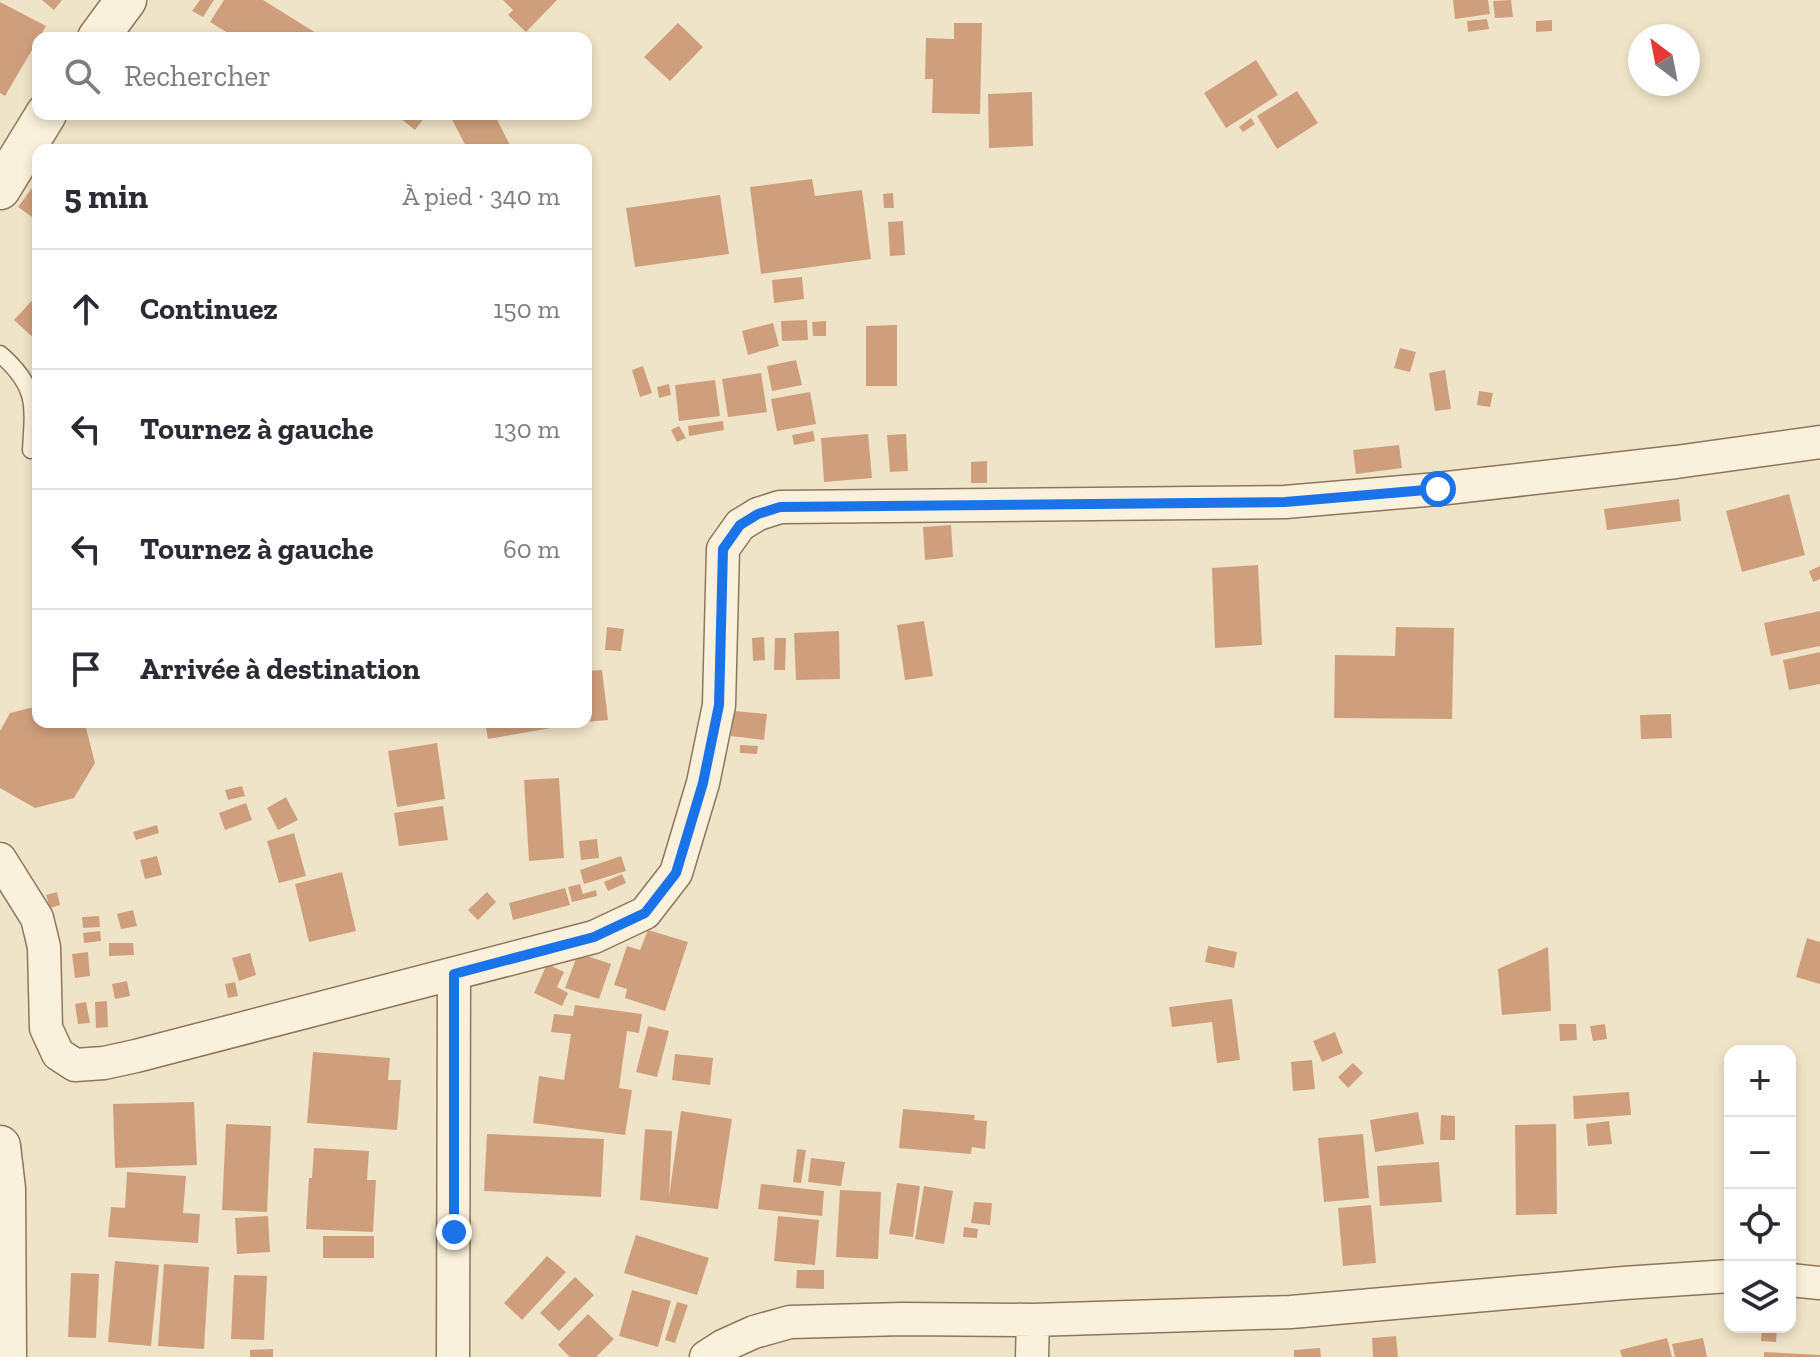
<!DOCTYPE html>
<html lang="fr">
<head>
<meta charset="utf-8">
<style>
	:root { --surface:#fff; --page:#f7f7f7; --text:#2b2b33; --muted:#7c7c81; --line:#e1e1e2 }
	body { margin:0; font-family:"Zilla Slab",serif; background:var(--page); color:var(--text) }
	.controls { position:absolute; right:24px; bottom:24px; display:grid; overflow:hidden; border-radius:16px; box-shadow:0 4px 12px #0003 }
	.controls button { width:72px; height:72px; display:grid; place-items:center; padding:0; border:0; border-bottom:2px solid var(--line); background:var(--surface); color:var(--text); font:40px sans-serif }
	.compass { position:absolute; left:1628px; top:24px; width:72px; height:72px; border-radius:50%; background:var(--surface); box-shadow:0 4px 12px #0003; rotate:328deg }
	.stop { position:absolute; width:24px; height:24px; margin:-18px; border:6px solid #1a73e8; border-radius:50%; background:#fff }
	.stop.end { background:#1a73e8; border-color:#fff; box-shadow:0 2px 8px #0008 }
	.list { margin:0; padding:0; list-style:none }
	h2 { display:flex; justify-content:space-between; align-items:center; height:104px; margin:0; padding:0 32px; font-size:34px }
	h2 small { font-size:26px; font-weight:400; color:var(--muted) }
	.list li { display:grid; grid-template-columns:52px 1fr auto; gap:24px; align-items:center; box-sizing:border-box; height:120px; padding:0 32px; border-top:2px solid var(--line) }
	.list b { display:block; font-size:30px; white-space:nowrap }
	.list em { font-size:26px; font-style:normal; color:var(--muted) }
	.icon { flex:none; width:44px; height:44px; fill:none; stroke:currentColor; stroke-width:2; stroke-linecap:round; stroke-linejoin:round }
	.map { position:relative; flex:none; width:1820px; height:1357px; overflow:hidden }
	.search { position:absolute; background:var(--surface); box-shadow:0 4px 12px #0003; left:32px; top:32px; width:560px; height:88px; display:flex; align-items:center; gap:20px; box-sizing:border-box; padding:0 28px; border-radius:16px; color:var(--muted); font-size:30px }
	.panel { position:absolute; background:var(--surface); box-shadow:0 4px 12px #0003; left:32px; top:144px; width:560px; height:584px; border-radius:16px }
	.map>svg:first-child { display:block }
	.building { fill:#cf9f7d }
	.lines { fill:none; stroke-linecap:round; stroke-linejoin:round }
	.service-casing { stroke:#8d765c; stroke-width:19 }
	.minor-casing { stroke:#8d765c; stroke-width:35 }
	.tertiary-casing { stroke:#8d765c; stroke-width:43 }
	.service { stroke:#faf1dc; stroke-width:16 }
	.minor { stroke:#faf1dc; stroke-width:32 }
	.tertiary { stroke:#faf1dc; stroke-width:40 }
	.route { stroke:#1a73e8; stroke-width:10 }
</style>
</head>
<body>
<div class="map">
<svg width="1820" height="1357" viewBox="0 0 1820 1357">
	<rect width="100%" height="100%" fill="#f0e4c8"/>
	<path class="building" d="M42,0H62L54,10Z
		M200,0H214L203,17L192,11Z
		M224,0H263L324,38H236L210,22Z
		M503,0H557L526,32L508,15L513,10Z
		M1453,0H1488L1490,14L1455,19Z
		M1511,0L1513,17L1495,18L1493,1Z
		M0,2L46,26L5,96L0,93Z
		M1487,19L1489,29L1468,32L1467,21Z
		M1552,20V31L1536,32V21Z
		M678,23L703,47L670,81L644,57Z
		M954,23H982L980,114L932,113L933,79H925L926,38L954,39Z
		M1256,60L1278,95L1226,128L1204,93Z
		M1297,91L1318,123L1277,149L1257,116Z
		M1032,92L1033,146L989,148L988,94Z
		M395,114H427L415,130Z
		M449,114H494L510,145L500,150H468Z
		M1251,118L1255,124L1243,132L1239,127Z
		M812,179L815,196L862,190L871,259L761,274L750,187Z
		M38,180V221L18,207Z
		M893,193L894,208H884L883,194Z
		M720,195L729,254L635,267L626,208Z
		M903,221L905,255L890,256L888,222Z
		M802,277L804,299L774,303L772,280Z
		M38,294V342L14,320Z
		M807,320L808,340L782,341L781,321Z
		M826,321V336H813L812,322Z
		M773,323L779,346L748,355L742,331Z
		M897,325V386H866V326Z
		M1400,348L1416,352L1410,372L1394,368Z
		M796,360L802,385L772,391L767,366Z
		M643,366L652,393L640,397L632,370Z
		M1445,370L1451,409L1435,411L1429,373Z
		M761,373L767,412L728,417L722,379Z
		M715,380L720,416L679,421L675,385Z
		M669,384L671,395L659,398L657,387Z
		M1479,391L1493,393L1490,407L1477,405Z
		M810,392L816,424L777,431L771,399Z
		M723,421L724,430L689,436L688,426Z
		M679,426L686,438L677,442L671,430Z
		M813,431L815,441L794,445L792,435Z
		M868,434L872,478L824,482L821,438Z
		M906,434L908,471L890,472L887,435Z
		M1399,445L1402,468L1356,474L1353,450Z
		M987,461V483H971V462Z
		M1789,494L1805,555L1742,572L1726,511Z
		M1679,499L1681,521L1607,530L1604,509Z
		M951,525L953,557L925,560L923,527Z
		M1258,565L1262,645L1215,648L1212,568Z
		M1820,566V579L1813,582L1809,571Z
		M1820,611V646L1771,656L1764,623Z
		M924,621L933,676L905,680L897,625Z
		M607,627L624,629L621,651L605,650Z
		M1396,627L1454,628L1452,719L1334,718L1335,655L1395,656Z
		M839,631L840,679L796,680L794,633Z
		M764,637L765,660L753,661L752,638Z
		M775,638H786L785,670H774Z
		M1820,652V684L1789,690L1783,660Z
		M602,670L608,720L586,722V671Z
		M38,706V722L85,724L95,763L74,798L35,808L0,788V731L10,713Z
		M734,711L767,714L764,740L731,736Z
		M1671,714L1672,738L1641,739L1640,715Z
		M485,722H561L562,726L488,739Z
		M437,743L445,799L397,807L388,751Z
		M740,745L758,746L757,754L740,753Z
		M559,778L564,858L529,861L524,780Z
		M242,786L245,796L228,800L225,790Z
		M286,797L298,820L278,830L267,808Z
		M246,803L252,820L225,830L219,813Z
		M443,806L448,840L399,846L394,813Z
		M157,825L159,833L136,840L133,832Z
		M294,833L306,876L279,883L267,841Z
		M597,839L599,858L581,860L579,841Z
		M157,856L162,875L145,879L140,860Z
		M621,856L626,871L584,884L580,870Z
		M342,872L356,931L309,942L295,884Z
		M622,874L626,883L608,891L604,882Z
		M580,884L583,894L596,890L597,896L572,902L568,887Z
		M565,888L570,905L513,920L509,903Z
		M57,892L60,905L50,908L46,895Z
		M487,892L496,902L478,920L468,910Z
		M133,910L137,926L121,929L117,914Z
		M99,916L100,927L83,928L82,917Z
		M648,930L688,942L665,1011L625,998L627,989L614,985L627,946L640,950Z
		M100,931L101,941L84,943L83,933Z
		M1807,938L1820,942V984L1796,977Z
		M109,943H133L134,955L109,956Z
		M1208,946L1237,952L1234,968L1205,962Z
		M1548,947L1551,1011L1502,1015L1498,969Z
		M88,952L90,976L75,978L72,954Z
		M250,953L256,975L239,981L232,958Z
		M578,953L611,964L599,999L565,988Z
		M547,964L564,972L557,987L568,993L562,1006L534,993Z
		M127,981L130,996L115,999L112,984Z
		M235,982L238,996L228,998L225,984Z
		M1232,999L1240,1060L1217,1063L1212,1022L1172,1027L1169,1007Z
		M107,1001L108,1027L96,1028L95,1002Z
		M86,1002L90,1023L78,1024L75,1004Z
		M575,1005L642,1014L639,1033L627,1031L619,1088L632,1090L625,1135L533,1123L539,1076L564,1080L571,1034L551,1032L554,1014L573,1016Z
		M1559,1024H1576L1577,1040L1560,1041Z
		M1605,1024L1607,1039L1593,1041L1590,1026Z
		M648,1026L669,1031L657,1077L636,1072Z
		M1335,1032L1343,1053L1322,1062L1313,1041Z
		M313,1052L390,1058L388,1080H401L397,1130L307,1123Z
		M675,1054L713,1058L710,1085L672,1080Z
		M1312,1060L1315,1089L1293,1091L1291,1062Z
		M1353,1063L1363,1073L1348,1088L1338,1077Z
		M1629,1092L1631,1115L1574,1119L1573,1096Z
		M194,1102L197,1165L115,1168L113,1104Z
		M903,1109L975,1115L974,1120L987,1121L985,1149L972,1147L971,1154L899,1148Z
		M681,1111L732,1119L718,1209L640,1200L645,1129L672,1131L669,1197Z
		M1418,1112L1424,1144L1375,1152L1370,1120Z
		M1441,1115L1455,1116V1140H1440Z
		M1609,1121L1612,1144L1588,1146L1586,1124Z
		M226,1124L271,1126L267,1212L222,1210Z
		M1556,1124L1557,1214L1516,1215L1515,1125Z
		M487,1134L604,1139L601,1197L484,1191Z
		M1363,1134L1369,1198L1324,1202L1318,1138Z
		M314,1148L369,1151L367,1180H376L373,1232L306,1229L309,1178H312Z
		M797,1149L806,1150L801,1183L793,1182Z
		M811,1158L845,1162L841,1186L808,1182Z
		M1439,1162L1442,1202L1380,1206L1377,1166Z
		M127,1172L186,1176L183,1213L200,1214L198,1243L108,1237L111,1207L125,1208Z
		M897,1183L920,1186L913,1237L889,1234Z
		M761,1184L824,1191L822,1216L758,1209Z
		M924,1186L953,1191L944,1244L915,1239Z
		M840,1190L881,1192L878,1259L836,1257Z
		M974,1202L992,1203L990,1225L971,1223Z
		M1371,1205L1376,1263L1343,1266L1338,1208Z
		M268,1216L270,1252L237,1254L235,1218Z
		M778,1216L819,1220L815,1265L774,1261Z
		M964,1227L978,1229L977,1238L963,1237Z
		M636,1235L709,1258L697,1295L624,1273Z
		M323,1236H374V1258H323Z
		M547,1256L566,1272L522,1320L504,1303Z
		M115,1261L159,1265L151,1346L108,1342Z
		M164,1264L209,1267L204,1349L158,1346Z
		M797,1270H824V1289L796,1288Z
		M71,1273L99,1274L96,1338L68,1337Z
		M234,1275L267,1276L264,1340L231,1339Z
		M575,1277L594,1295L559,1331L540,1313Z
		M632,1290L671,1301L658,1347L619,1336Z
		M677,1302L688,1305L675,1343L665,1340Z
		M588,1314L614,1339L596,1357H570L558,1345Z
		M1762,1327H1777L1776,1342L1761,1341Z
		M1396,1336L1398,1357H1373L1372,1338Z
		M1667,1338L1672,1357H1622L1620,1350Z
		M1703,1338L1707,1357H1675L1672,1344Z
		M1320,1348L1321,1357H1294V1350Z
		M273,1349V1357H250V1350Z
		M1764,1352L1820,1355V1357H1764Z"/>
	<g class="lines">
		<g class="service-casing">
			<path id="service" d="M0,354C37,386 34,404 31,450"/>
		</g>
		<g class="minor-casing">
			<path id="minor" d="M0,859L37,918L44,947L46,1028L58,1054L75,1065L104,1063L136,1056L594,937L645,913L676,873L703,783L719,705L723,549L740,525L758,514L780,507L1285,502L1438,489L1676,462L1820,442
				M1790,1280L1820,1283
				M453,1357L454,974
				M706,1357L723,1346L754,1332L790,1322L903,1319L1033,1320L1291,1312L1624,1283L1730,1276
				M1032,1357L1033,1320"/>
		</g>
		<g class="tertiary-casing">
			<path id="tertiary" d="M98,38L126,0
				M0,189L46,114
				M0,1146L5,1189L6,1357"/>
		</g>
		<use href="#service" class="service"/>
		<use href="#minor" class="minor"/>
		<use href="#tertiary" class="tertiary"/>
	</g>
	<g class="lines">
		<path class="route" d="M454,1232V974L594,937L645,913L676,873L703,783L719,705L723,549L740,525L758,514L780,507L1285,502L1438,489"/>
	</g>
</svg>
<div class="controls">
<button>+</button>
<button>−</button>
<button><svg class="icon" aria-label="locate" viewBox="0 0 24 24"><circle cx="12" cy="12" r="6"/><path d="M12 2v4M12 18v4M2 12h4M18 12h4"/></svg></button>
<button><svg class="icon" aria-label="layers" viewBox="0 0 24 24"><path d="M12 4l9 5-9 5-9-5zM3 14l9 5 9-5"/></svg></button>
</div>
<svg class="compass" viewBox="-18 -18 36 36"><path d="M0-13l5 13h-10z" fill="#e53935"/><path d="M0 13l5-13h-10z" fill="#7c7c81"/></svg>
<div class="stop" style="left:1438px;top:489px"></div>
<div class="stop end" style="left:454px;top:1232px"></div>
<div class="search"><svg class="icon" aria-label="search" viewBox="0 0 24 24"><circle cx="10" cy="10" r="6"/><path d="M15 15l6 6"/></svg>Rechercher</div>
<section class="panel">
<h2>5 min<small>À pied · 340 m</small></h2>
<ul class="list">
<li><svg class="icon" aria-label="ahead" viewBox="0 0 24 24"><path d="M12 20V5M6 11l6-6 6 6"/></svg><div><b>Continuez</b></div><em>150 m</em></li>
<li><svg class="icon" aria-label="left" viewBox="0 0 24 24"><path d="M17 20v-9H6M10 6l-5 5 5 5"/></svg><div><b>Tournez à gauche</b></div><em>130 m</em></li>
<li><svg class="icon" aria-label="left" viewBox="0 0 24 24"><path d="M17 20v-9H6M10 6l-5 5 5 5"/></svg><div><b>Tournez à gauche</b></div><em>60 m</em></li>
<li><svg class="icon" aria-label="arrive" viewBox="0 0 24 24"><path d="M6 21V4h12l-3 4 3 4H6"/></svg><div><b>Arrivée à destination</b></div></li>
</ul>
</section>
</div>
</body>
</html>
